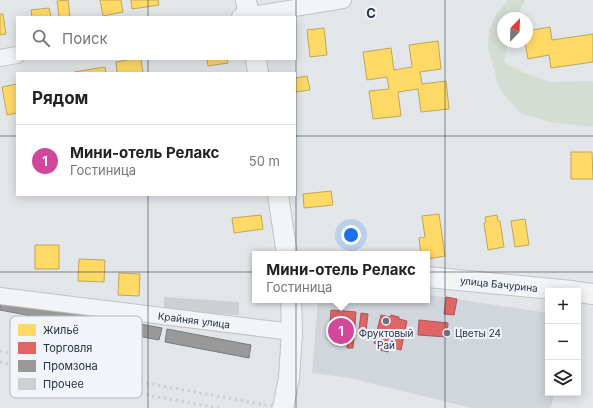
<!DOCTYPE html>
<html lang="ru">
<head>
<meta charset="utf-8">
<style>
	:root { --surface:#fff; --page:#f6f6f6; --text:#222; --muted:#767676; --line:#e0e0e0; --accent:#2563eb }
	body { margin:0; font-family:Inter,sans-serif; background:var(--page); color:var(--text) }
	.controls { position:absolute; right:12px; bottom:12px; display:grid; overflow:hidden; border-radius:0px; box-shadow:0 2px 10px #0003 }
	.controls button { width:36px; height:36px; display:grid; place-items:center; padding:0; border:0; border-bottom:1px solid var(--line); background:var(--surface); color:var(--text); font:20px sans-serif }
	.compass { position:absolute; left:497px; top:12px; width:36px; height:36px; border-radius:50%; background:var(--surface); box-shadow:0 2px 10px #0003; rotate:23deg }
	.you { position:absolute; left:351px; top:235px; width:14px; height:14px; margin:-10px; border:3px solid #fff; border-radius:50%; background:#1a73e8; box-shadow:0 0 0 6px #1a73e833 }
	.badge { display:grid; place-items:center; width:26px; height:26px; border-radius:50%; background:var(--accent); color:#fff; font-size:13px; font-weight:700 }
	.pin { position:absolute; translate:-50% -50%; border:2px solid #fff; box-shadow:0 1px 4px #0006 }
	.popup { position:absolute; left:252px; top:251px; width:178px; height:52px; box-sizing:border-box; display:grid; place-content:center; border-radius:0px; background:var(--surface); filter:drop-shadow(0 1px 3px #0005); font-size:13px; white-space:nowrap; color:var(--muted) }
	.popup b { font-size:15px; color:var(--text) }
	.popup::after { content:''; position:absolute; left:50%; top:100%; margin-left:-8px; border:8px solid transparent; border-top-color:var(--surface) }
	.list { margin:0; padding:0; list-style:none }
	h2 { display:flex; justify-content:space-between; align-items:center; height:52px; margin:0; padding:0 16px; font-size:17px }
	h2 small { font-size:13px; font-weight:400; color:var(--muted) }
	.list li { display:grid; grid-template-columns:26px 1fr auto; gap:12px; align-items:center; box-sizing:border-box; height:72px; padding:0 16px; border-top:1px solid var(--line) }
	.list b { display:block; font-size:15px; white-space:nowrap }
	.list p { margin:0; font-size:13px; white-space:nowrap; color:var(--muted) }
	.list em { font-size:13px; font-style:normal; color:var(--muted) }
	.icon { flex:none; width:22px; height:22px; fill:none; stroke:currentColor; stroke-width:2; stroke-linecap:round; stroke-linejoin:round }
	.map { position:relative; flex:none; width:593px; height:408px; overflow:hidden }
	.search { position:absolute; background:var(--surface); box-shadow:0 2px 10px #0003; left:16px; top:16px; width:280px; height:44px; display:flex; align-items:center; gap:10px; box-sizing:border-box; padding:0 14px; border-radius:0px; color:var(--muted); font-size:15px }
	.panel { position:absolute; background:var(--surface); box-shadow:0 2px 10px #0003; left:16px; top:72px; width:280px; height:124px; border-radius:0px }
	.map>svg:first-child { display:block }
	.built { fill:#d1d5dc }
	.green { fill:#d4ddd3 }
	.homes { fill:#ffd966; stroke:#bea75c }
	.shops { fill:#e06666; stroke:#a8565c }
	.industry { fill:#999; stroke:#777a80 }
	.building { fill:#cdcfd2 }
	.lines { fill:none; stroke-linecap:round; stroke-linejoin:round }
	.minor-casing { stroke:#c1c4c7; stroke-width:18 }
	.tertiary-casing { stroke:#c1c4c7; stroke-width:22 }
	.minor { stroke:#f3f4f5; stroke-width:16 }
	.tertiary { stroke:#f3f4f5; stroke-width:20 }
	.rail { stroke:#cccdd0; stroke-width:3; stroke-dasharray:2 4; stroke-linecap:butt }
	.tertiary-bridge-casing { stroke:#c1c4c7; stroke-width:22; stroke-linecap:butt }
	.tertiary-bridge { stroke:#f3f4f5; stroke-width:20 }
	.grid { fill:none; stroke:#273244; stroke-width:1; stroke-opacity:0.55 }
	.poi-dot { fill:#69717e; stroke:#f1f4f8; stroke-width:1.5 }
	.labels { text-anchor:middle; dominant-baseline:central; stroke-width:4; stroke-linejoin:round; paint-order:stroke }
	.street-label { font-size:10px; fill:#273244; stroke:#f1f4f8 }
	.poi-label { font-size:10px; fill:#273244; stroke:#f1f4f8 }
	.key { fill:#f1f4f8; stroke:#b4bac2; stroke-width:1 }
	.key-label { font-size:11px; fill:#273244 }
	.grid-label { font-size:13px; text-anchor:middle; font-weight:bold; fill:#273244; stroke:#f1f4f8; stroke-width:4; stroke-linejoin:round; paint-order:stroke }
</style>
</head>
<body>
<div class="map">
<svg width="593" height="408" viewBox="0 0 593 408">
	<rect width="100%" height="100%" fill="#e3e6e9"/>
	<path class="built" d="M427,295L443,297L548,313V393H554L551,408H472L350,378L312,373L318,300H427Z"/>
	<path class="green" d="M508,0H525L516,18H503V42H508L504,62L523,72L550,82L593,81V127L549,122L520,113L500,90L488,49L489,31L495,16Z"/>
	<path class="homes" d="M68,0L70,17H59L57,1Z
		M100,0H121L123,12L103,16Z
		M131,0H158L159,5L132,9Z
		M49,8L51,17H32L31,10Z
		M0,14H3L6,34L0,35Z
		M550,27L552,40L593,34V62L551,68L549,55L528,59L525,42H527V31Z
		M324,28L327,55L310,57L307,30Z
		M438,41L441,69L420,72L422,84L446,81L449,109L421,112L418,89L398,92L401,116L373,119L369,91L389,89L387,77L367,80L363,52L391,48L394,70L412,67L409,45Z
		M133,59H141L143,73H117L116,62Z
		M207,59H227L228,63L208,66Z
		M105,67L106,73H75L74,72Z
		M307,76L310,90L295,92V78Z
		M17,84V113L7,115L2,87Z
		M571,152H592L593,179H571Z
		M331,191L333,205L304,208L303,194Z
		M439,214L445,256L427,259V254H421L419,238L425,237L422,216Z
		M261,215L263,229L234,233L232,218Z
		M497,215L498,221H500L504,247L488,250L484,223L486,222L485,217Z
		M525,219L529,245L515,247L511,221Z
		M35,245H59V269H35Z
		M79,259L105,260L104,282L78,281Z
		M119,273L140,274L139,296L118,295Z"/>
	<path class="shops" d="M446,297L457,299L454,315L444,314Z
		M331,310L356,312L353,348H347V339L329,338Z
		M361,313L368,314L366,331L359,330Z
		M381,315L390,317L391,315L399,317V319L407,321L401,350L389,347L388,352L380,350L381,345L374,343Z
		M419,320L448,323L447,337L418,335Z"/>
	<path class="industry" d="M0,298L162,328L159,340L0,310Z
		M167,329L251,345L249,358L165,342Z"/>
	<path class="building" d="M164,297L239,302V315L164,311Z"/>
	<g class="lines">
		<g class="minor-casing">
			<path id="minor" d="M240,17L343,0
				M0,58L17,55
				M0,296L292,332"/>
		</g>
		<g class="tertiary-casing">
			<path id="tertiary" d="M246,0L249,17
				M256,59L258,73
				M278,195L287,254
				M427,277L572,291
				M578,292L593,294
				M289,378L292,332L291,300"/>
		</g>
		<use href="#minor" class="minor"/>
		<use href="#tertiary" class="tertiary"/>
		<path class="rail" d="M0,351L49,364L118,378L283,408
			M0,362C72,381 145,395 219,408"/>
		<g class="tertiary-bridge-casing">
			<path id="tertiary-bridge" d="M283,408L289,378"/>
		</g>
		<use href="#tertiary-bridge" class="tertiary-bridge"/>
	</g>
	<path class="grid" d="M148,0V17M296,0V408M445,0V408M148,59V73M0,136H17M295,136H593M148,195V408M0,272H593"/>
	<g class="poi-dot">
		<circle cx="386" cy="321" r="4"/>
		<circle cx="447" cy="333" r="4"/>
	</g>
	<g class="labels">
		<g class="street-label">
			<text transform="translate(499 284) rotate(6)">улица Бачурина</text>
			<text transform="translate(194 320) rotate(7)">Крайняя улица</text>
		</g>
		<g class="poi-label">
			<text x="386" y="333">Фруктовый<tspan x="386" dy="12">Рай</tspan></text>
			<text x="455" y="333" text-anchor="start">Цветы 24</text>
		</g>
	</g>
	<rect x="10" y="316" width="132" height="82" rx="6" class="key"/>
	<rect x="18" y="324" width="18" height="12" fill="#ffd966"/>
	<rect x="18" y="342" width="18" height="12" fill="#e06666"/>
	<rect x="18" y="360" width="18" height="12" fill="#999"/>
	<rect x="18" y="378" width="18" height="12" fill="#cdcfd2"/>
	<g class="key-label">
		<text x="43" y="334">Жильё</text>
		<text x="43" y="352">Торговля</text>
		<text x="43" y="370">Промзона</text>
		<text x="43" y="388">Прочее</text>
	</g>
	<g class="grid-label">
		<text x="371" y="18">C</text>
	</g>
</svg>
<div class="controls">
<button>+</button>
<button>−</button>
<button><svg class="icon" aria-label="layers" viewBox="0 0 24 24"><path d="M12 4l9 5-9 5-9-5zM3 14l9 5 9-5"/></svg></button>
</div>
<svg class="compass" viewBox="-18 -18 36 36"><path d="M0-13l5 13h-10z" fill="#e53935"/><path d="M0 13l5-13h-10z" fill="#767676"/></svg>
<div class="you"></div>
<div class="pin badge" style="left:341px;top:331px;background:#d1479c">1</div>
<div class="popup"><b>Мини-отель Релакс</b>Гостиница</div>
<div class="search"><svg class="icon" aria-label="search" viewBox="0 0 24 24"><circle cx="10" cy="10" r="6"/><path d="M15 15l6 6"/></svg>Поиск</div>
<section class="panel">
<h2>Рядом<small></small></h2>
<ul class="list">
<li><span class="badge" style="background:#d1479c">1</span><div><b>Мини-отель Релакс</b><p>Гостиница</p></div><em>50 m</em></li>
</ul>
</section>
</div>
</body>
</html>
